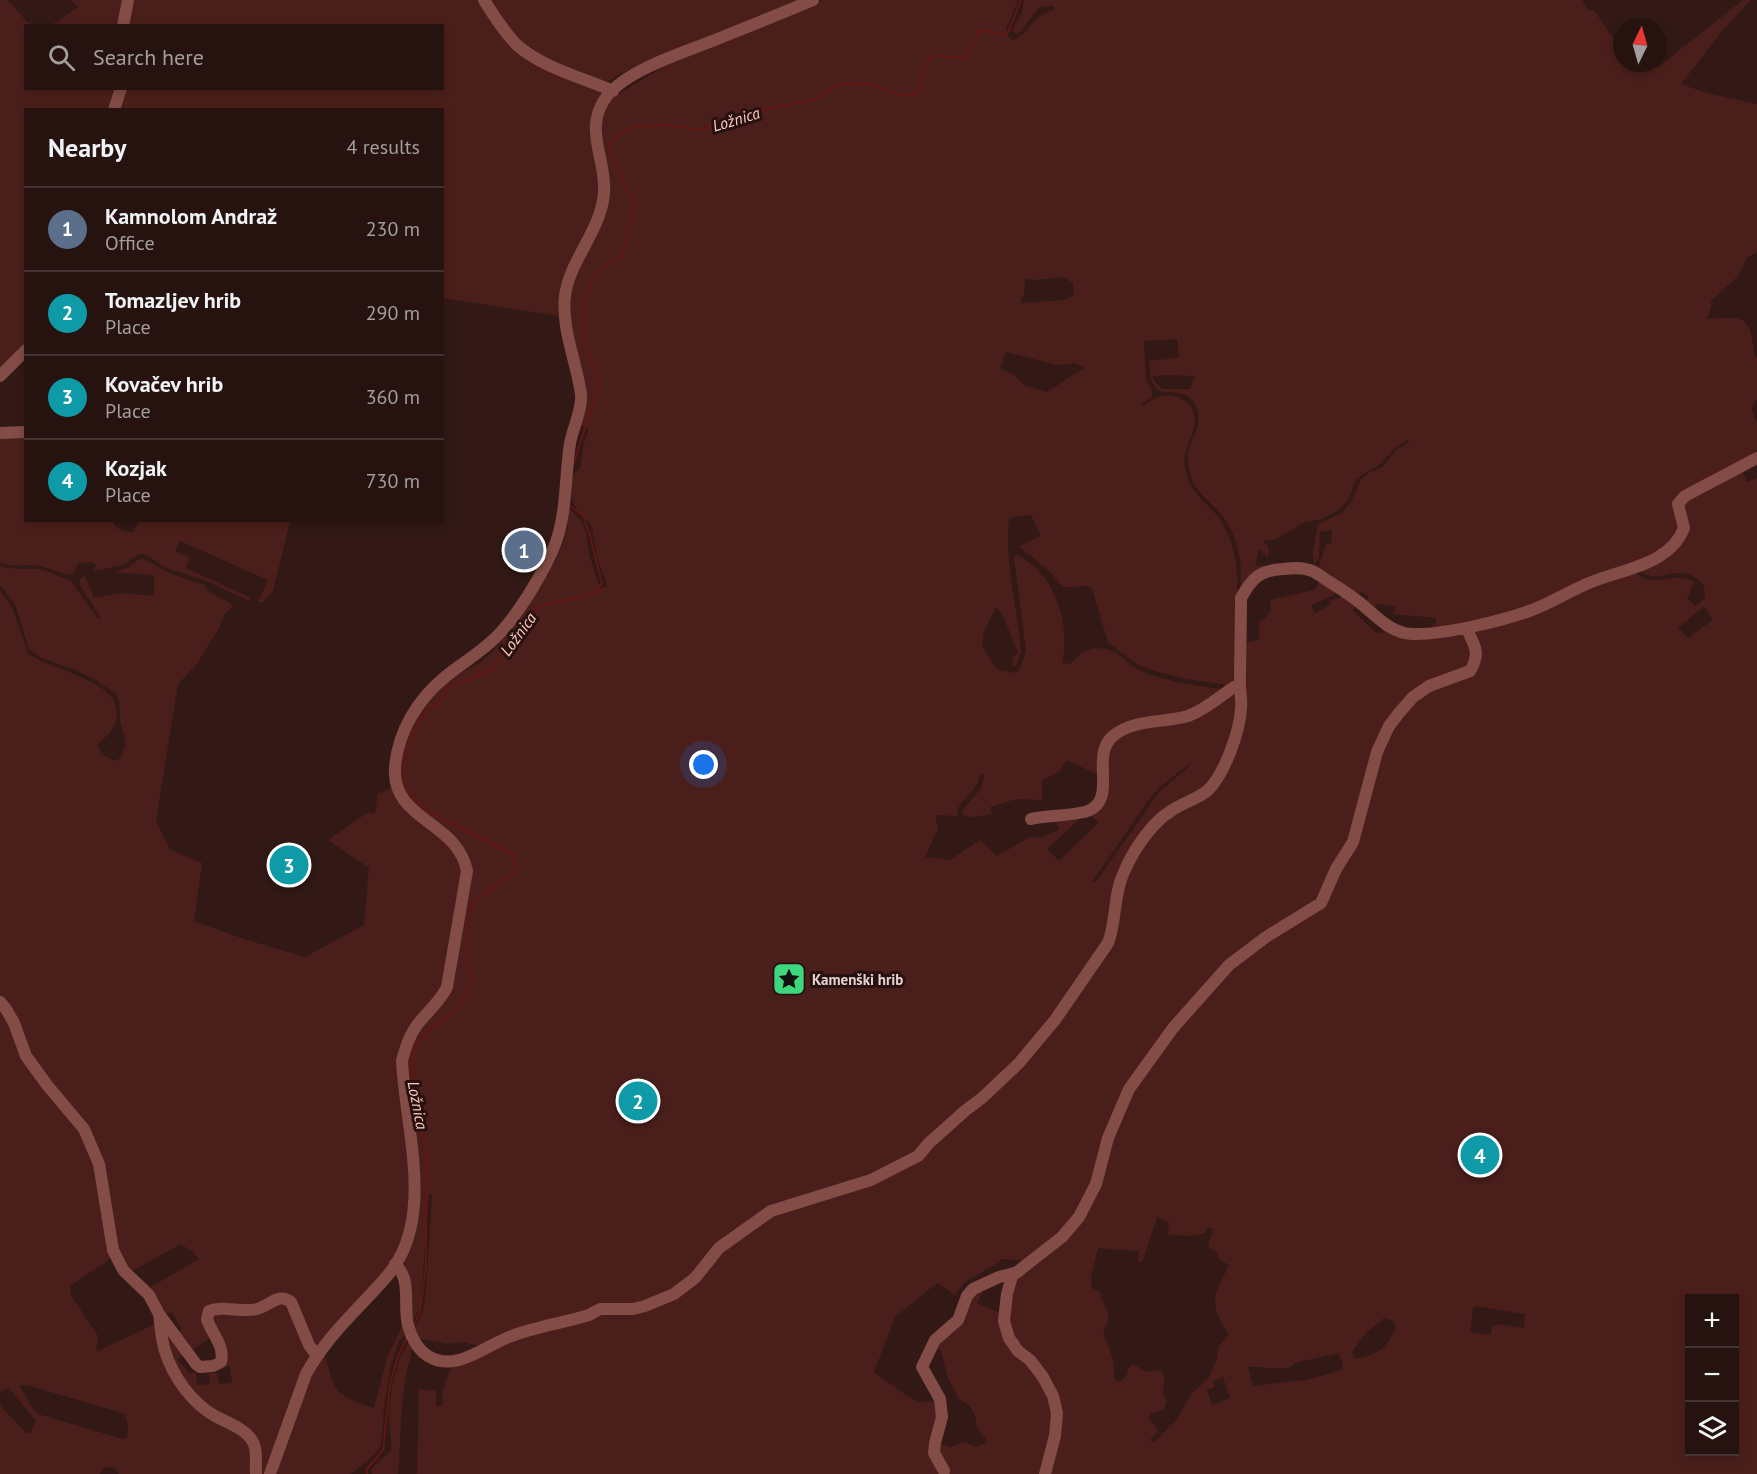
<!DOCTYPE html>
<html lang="en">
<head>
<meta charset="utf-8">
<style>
	:root { --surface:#261310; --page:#2e1c19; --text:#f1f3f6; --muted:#a49e9f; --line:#423230; --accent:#db2777 }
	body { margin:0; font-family:"PT Sans",sans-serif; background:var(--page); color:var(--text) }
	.controls { position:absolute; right:18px; bottom:18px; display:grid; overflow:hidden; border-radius:0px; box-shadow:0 3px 9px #0003 }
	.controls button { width:54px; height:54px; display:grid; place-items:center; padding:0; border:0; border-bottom:2px solid var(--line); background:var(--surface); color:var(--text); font:30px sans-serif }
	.compass { position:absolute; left:1613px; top:18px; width:54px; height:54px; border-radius:50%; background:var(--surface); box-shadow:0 3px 9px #0003; rotate:5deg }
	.you { position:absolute; left:704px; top:765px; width:21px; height:21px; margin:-15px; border:4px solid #fff; border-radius:50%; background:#1a73e8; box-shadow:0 0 0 9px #1a73e833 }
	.badge { display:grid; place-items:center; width:39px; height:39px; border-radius:50%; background:var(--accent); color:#fff; font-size:20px; font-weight:700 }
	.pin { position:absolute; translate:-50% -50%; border:3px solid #fff; box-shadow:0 2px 6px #0006 }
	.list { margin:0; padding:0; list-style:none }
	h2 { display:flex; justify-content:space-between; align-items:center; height:78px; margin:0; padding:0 24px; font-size:26px }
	h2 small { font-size:20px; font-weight:400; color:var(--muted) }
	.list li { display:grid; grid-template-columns:39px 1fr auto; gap:18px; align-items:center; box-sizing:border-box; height:84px; padding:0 24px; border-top:2px solid var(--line) }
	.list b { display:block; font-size:22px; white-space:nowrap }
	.list p { margin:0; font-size:20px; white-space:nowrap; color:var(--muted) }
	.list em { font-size:20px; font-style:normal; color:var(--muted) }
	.icon { flex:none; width:33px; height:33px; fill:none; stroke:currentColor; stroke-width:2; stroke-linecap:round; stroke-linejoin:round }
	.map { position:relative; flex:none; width:1757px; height:1474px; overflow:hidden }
	.search { position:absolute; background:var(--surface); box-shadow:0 3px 9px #0003; left:24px; top:24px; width:420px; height:66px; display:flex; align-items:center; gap:15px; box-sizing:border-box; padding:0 21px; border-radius:0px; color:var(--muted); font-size:22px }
	.panel { position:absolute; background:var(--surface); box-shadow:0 3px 9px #0003; left:24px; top:108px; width:420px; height:414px; border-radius:0px }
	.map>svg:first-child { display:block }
	.green { fill:#4a1f1b; fill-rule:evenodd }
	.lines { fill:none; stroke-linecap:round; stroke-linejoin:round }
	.stream { stroke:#611613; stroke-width:2 }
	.minor { stroke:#834c46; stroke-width:12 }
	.labels { text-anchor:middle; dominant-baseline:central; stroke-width:6; stroke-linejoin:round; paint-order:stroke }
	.poi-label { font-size:15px; font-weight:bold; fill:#e5d3d1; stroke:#27100e; text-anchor:start }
	.water-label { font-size:16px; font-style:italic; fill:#fbcbc5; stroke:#27100e }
</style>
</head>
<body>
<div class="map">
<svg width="1757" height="1474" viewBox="0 0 1757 1474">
	<rect width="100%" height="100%" fill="#321916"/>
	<path class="green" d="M0,0H8L27,22L36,25L26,26V88L117,89L110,109L26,110L25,343L0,372Z
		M71,0H124L119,25L46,26L57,22L78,7Z
		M132,0H480L501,32L602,92L595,160L600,194L559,316L443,298L442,110H117L125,89L442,88V26L128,25Z
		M488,0H800L620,74L609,81L597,80L563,67L521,44Z
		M823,0H1018L1006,29L1009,38L1013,40C1031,32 1033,15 1054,10V6L1039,7L1021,31L1017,34L1014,33L1013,29L1022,12L1024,0H1582L1589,11L1594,10L1610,34L1622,45V63H1648L1657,68L1743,0H1751L1722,31L1681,84L1706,93L1757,104V252L1747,258L1738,276L1711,301V308L1706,319C1747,317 1749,314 1755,357H1757V399C1748,410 1754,412 1757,423C1757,431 1757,442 1757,450L1746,462L1719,473L1677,497L1675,507L1679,518V529L1675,541L1664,551L1649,559L1609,572L1525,610L1464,625L1431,628L1436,622V618L1394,614L1395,606L1377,604L1374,612L1365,603L1369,597L1361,591L1357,596L1320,573L1319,567L1326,544H1331L1332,530L1320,532L1319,557L1314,565L1313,552L1318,524L1342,513L1351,502L1361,479L1370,472L1382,467L1398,449L1410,441L1408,440L1398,445L1379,465L1357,478L1348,500L1339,510L1322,519L1305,522L1274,540H1266L1263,543L1268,546L1269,556L1267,557L1261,550L1258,552L1255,566H1262L1263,569L1246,582L1242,589H1240C1244,562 1237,531 1218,511C1210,502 1197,492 1192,480C1189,472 1187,461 1188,452C1192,436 1205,421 1195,404C1178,377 1151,414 1149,361L1179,358L1177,339L1144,341L1146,379L1152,391V396L1142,404L1143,407C1147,404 1152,399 1158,397C1172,392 1191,399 1194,415C1199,437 1175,450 1189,481C1195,497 1212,507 1221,521C1243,558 1236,590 1238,632L1235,633V636H1238V673L1236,681L1228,685L1186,679L1155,671L1141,666L1127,657L1108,642L1092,589L1089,586L1063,587L1049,571L1019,546L1041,536L1031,515L1009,518C1004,563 1018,608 1021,652L1016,666L1012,665L1013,657L1018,652L1002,614L996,607L984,631L982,647L998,670L1016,673L1020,667L1026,651L1014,557L1017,555C1055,573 1071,624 1062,663L1070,664C1082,653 1087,646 1106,649C1119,651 1129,666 1141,671C1160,680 1201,687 1222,689L1223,691L1193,712L1135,723L1112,733L1101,749L1097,774L1066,760L1060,771L1042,780V800L1016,799L990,807L992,814L973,817L964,816L962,813C970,796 983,795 984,774L980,773C978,789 967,795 958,808L957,816L935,815L938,828L925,857L950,860L980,840L997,856L1030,837L1040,838L1059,830L1056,819C1104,809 1096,801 1103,759C1104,752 1106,744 1112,739C1130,720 1163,724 1186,718C1202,714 1226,688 1239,695V710L1234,731L1218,774L1208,785L1164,812L1146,832L1132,853L1118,881L1113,895L1111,923L1107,940L1067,1002L1016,1061L917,1153L870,1176L768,1209L725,1238L689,1280L662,1296L632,1307H597L588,1312L556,1322L506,1334L478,1346L465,1342L447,1344L422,1339L413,1333L423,1312L426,1289L432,1195L429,1194L421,1300L419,1309L410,1326C406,1312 410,1298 409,1284C408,1275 403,1265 405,1256C406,1247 412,1239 415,1230C419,1217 419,1202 419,1188C419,1168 417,1147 414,1128C411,1101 401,1071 411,1044C419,1024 440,1011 450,992C459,975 457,951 460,932C463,911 472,889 471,868C469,820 398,826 398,768C399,754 402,739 408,727C418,709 435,690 451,678C463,670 477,667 487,657C511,635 554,570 564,540C568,530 569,518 568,508C591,527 584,532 590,557C593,568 597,579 600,589L607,586L597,557L592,526L576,508L572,499L570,481L573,475L580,468L584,443L589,429L580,425L586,399L582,370L570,329V296L576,274L604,214L607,201V178L600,132L602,117L607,105L614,97L668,64ZM1064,277L1073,283L1074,295L1065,300L1022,303L1021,297L1024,296L1025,278L1035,280ZM1006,352L1057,365L1076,363L1084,368L1047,392L1025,386L1014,375L1000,368ZM1166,375L1195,376L1190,389H1162L1154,381L1152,376ZM1189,764L1190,766L1160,791L1095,883L1092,882L1150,798L1160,787ZM1085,814L1091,815L1098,823L1059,861L1047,849Z
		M25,434L26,520L112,521C117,530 123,532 134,532L138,521H290L273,591L263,602H258L268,580L180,541L175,551L190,558L186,568L251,598L250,601L204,580L166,568L145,554H139L123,565L93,571L97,565L92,562L78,563L72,575C62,574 54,569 44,567C29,563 14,568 0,563V435Z
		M1741,470L1748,482L1757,478V1474H1047C1054,1453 1062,1428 1057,1405C1054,1390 1044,1371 1033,1360C1015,1343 1005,1337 1007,1309C1007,1300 1009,1291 1013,1282H1016L1021,1265L1020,1260L1000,1259V1262L965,1282L955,1295L937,1283L895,1317L874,1372L907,1396L919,1402L938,1401L940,1419L934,1441L950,1447L964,1442L976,1447L988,1442L977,1428L975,1415L970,1406L959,1399L948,1378L941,1351L934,1345C940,1336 948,1333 955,1326C961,1320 961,1311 964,1304C969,1292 982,1285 994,1283L993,1286L984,1289L977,1303L1000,1313C1003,1322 1003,1332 1008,1340C1014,1353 1028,1359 1037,1371C1061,1404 1054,1437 1043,1474H417L419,1389L436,1391V1406H442L443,1398L441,1395L451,1368L509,1339L591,1318L601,1311L620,1312L643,1309L674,1296L701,1274L721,1248L756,1222L783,1209L872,1183L921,1157L931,1145L966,1113L985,1100L1049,1032L1109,948L1116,928L1119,890L1140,847L1161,821L1170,813L1210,791L1222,778L1240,729L1243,712V683L1247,681L1246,671L1243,670L1244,643L1259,640V621L1263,620L1271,611L1270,600L1314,590L1321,579L1336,588L1338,593L1311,605L1315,613L1331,604L1329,601L1345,596L1358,604L1352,610L1375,632L1383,633L1382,625C1391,631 1400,636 1412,636C1430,636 1459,622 1471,642C1490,676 1441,676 1424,686C1415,692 1407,700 1400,708C1368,743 1368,792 1353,835C1348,848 1340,859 1333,871L1336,872C1342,862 1351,852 1355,841C1370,808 1368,768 1385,736C1396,717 1409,699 1428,689C1445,680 1469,682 1478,662C1484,650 1471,640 1475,627L1527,614L1575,591L1630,570C1637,571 1639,577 1646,579C1665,585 1673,571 1694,582L1687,599L1696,606L1705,598L1704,585C1698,579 1693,575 1684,573C1669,571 1649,584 1640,569C1658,557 1691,551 1687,522C1686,513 1681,508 1685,499ZM1704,606L1713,620L1688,638L1678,628ZM1157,1217L1169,1222L1168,1234C1179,1236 1195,1237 1205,1233L1207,1228L1213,1229L1208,1246L1218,1254L1220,1260L1229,1265C1213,1299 1208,1301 1229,1335L1218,1347L1217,1359L1208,1379L1191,1394L1176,1421L1153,1443L1150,1440L1157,1432V1428L1149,1419L1151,1413L1164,1410L1167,1400L1163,1396L1164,1375L1159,1370L1147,1372L1133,1364L1128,1370L1127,1375L1120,1382L1114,1379C1116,1369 1109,1342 1103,1334L1109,1317L1099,1291L1092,1288L1091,1277L1098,1248L1139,1251L1138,1262H1142ZM1690,1298H1734V1452H1690ZM1475,1306L1525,1314L1524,1328L1497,1324L1492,1326L1491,1335L1470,1332L1473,1308ZM1384,1318L1392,1320L1396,1326C1388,1349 1377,1355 1355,1359L1352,1352L1365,1334ZM1338,1353L1343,1365L1342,1370L1306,1380L1253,1386L1248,1367C1262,1365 1287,1374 1295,1363ZM1223,1377L1230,1398L1212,1405L1207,1390L1215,1387L1213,1381Z
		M139,559C149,559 156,567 165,571C178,577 192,581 206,585V590L231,604L232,608L225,613L219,628L196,665L178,684L156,820L170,850L202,863L194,921L244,939L305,957L364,925L369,868L328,840L367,813L375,814L378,794L391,788L396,797L452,845L462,870L443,986L405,1035L399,1048L398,1066L407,1148L410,1211L398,1250L386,1270L315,1349L292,1300L208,1309L213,1336L189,1352L177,1335L182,1329L171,1312L163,1315L114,1256L70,1286L71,1295L98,1336L96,1352L159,1322L179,1383L246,1435L255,1474H119L114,1468L108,1467L103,1469L100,1474H0V1405L26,1433H30L36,1421L9,1388L0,1392V591L12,607L28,653C49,670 119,680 117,714C116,728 107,736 97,745L104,755L114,761L121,758L126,743L120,720L119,700L115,693L97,681L78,671L39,657L29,649L15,604L0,585V566C14,571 29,567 43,570C53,572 60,579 70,580L98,619L101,618L80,585V579L85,576L94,598L120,593L154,596V575L115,572L129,567ZM181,1244L193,1252L199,1259L151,1287L132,1271ZM19,1385H27L122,1413L125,1415L128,1424L127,1438L123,1439L38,1414L34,1411Z
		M285,1300L311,1355L264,1474H257V1448L199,1403L166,1349L168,1329L185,1353L177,1359L189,1373H196L197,1385L210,1384L209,1373H217L219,1384L232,1383L230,1366H220L209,1316Z
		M402,1326L406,1333L399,1341L391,1365L384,1407L382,1436L380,1447L375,1454L351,1474H277C285,1432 303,1389 324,1353C336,1393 333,1394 374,1408L387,1358Z
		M411,1339C415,1350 408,1363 406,1375C400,1408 401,1441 398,1474H372L371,1470C376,1462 385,1458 391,1450C392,1439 389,1428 389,1417C390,1391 396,1359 411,1339Z"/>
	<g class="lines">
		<path class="stream" d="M573,465L599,384L582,335L587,290L599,270L622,257L635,202L627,190L608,147L619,134L632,127L668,125L699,130L752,117L768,108L811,101L841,84H870L903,96L918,94L925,66L932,55L965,59L980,30L1007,35L1021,0
			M414,1325L420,1312L426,1267V1150L411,1071L416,1045L430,1029L457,1010L471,982L467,947V925L473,902L515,872L514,855L428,812L404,784L406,755L418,722L452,686L492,670L518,629L538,606L593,594L602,584L590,536L583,516L569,505
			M367,1474V1469L383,1450L390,1385L397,1359L407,1337"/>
		<path class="minor" d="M484,0C494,16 504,32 517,45C541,67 583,78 613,91
			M123,26L128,0
			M114,110L121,88
			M0,376L26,350
			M0,433L26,432
			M1031,819C1047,815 1078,816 1090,810C1117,797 1090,755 1113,736C1133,719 1164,723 1188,716C1205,710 1219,697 1234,687
			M0,1002L6,1009L14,1023L26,1056L47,1085L84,1129L99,1164L113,1250L120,1264L124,1271L149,1295L159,1314L196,1364L200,1367L213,1366L221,1362C225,1345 211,1333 207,1319L209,1311C223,1305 241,1313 257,1309C270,1306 278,1292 291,1302L309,1345L317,1356
			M395,1264C412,1279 403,1305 408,1325C411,1337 418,1350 428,1356C455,1373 483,1347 509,1337C534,1327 563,1323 589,1315L600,1309H633L645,1306L674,1294L695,1278L719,1248L771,1211L871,1180L918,1156L929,1143L966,1110L982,1098L1019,1063L1055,1020L1108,943C1117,920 1113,895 1124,872C1133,851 1151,823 1171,811C1182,803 1197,799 1207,791C1224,776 1240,731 1241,708C1242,700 1240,692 1240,685C1240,656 1241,627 1241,598C1252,578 1260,570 1283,569C1292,568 1300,567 1309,570C1315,571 1320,576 1325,579C1336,586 1348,593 1359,602C1375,615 1390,633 1412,634C1444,635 1502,621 1532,610C1552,602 1570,591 1589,583C1622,569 1670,565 1684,528L1678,504L1685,496L1757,458
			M159,1315C161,1327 161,1339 165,1351C173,1377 192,1403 215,1416C228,1423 246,1429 253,1442C258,1452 255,1463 256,1474
			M944,1471L934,1453L935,1443L942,1417L940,1399L922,1367L935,1340L958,1320L967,1296L973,1289L999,1277L1018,1272
			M270,1474L306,1374C328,1334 359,1309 388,1275C436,1218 405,1128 402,1061C405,1048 409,1036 417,1025C427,1012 440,1002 447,987L467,871C458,821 391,821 395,767C398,732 417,700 445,677C463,662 484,651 501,632C520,611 546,569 556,542C567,511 565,475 570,443C573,429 580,414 581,400C582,393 579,385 578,378C572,351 562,324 565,296C569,261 601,231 604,193C607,159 582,129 607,96C627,70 684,52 715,40C747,27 780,14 813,0
			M1045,1474L1055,1436L1057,1413L1053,1396L1043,1377L1030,1360L1018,1351L1009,1338L1004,1321L1007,1294L1012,1276L1062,1237L1079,1217L1096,1184L1108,1138L1129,1089L1173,1028L1229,965L1266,937L1321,903L1336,869L1353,842L1377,752L1389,726L1399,713L1413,697L1429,686L1470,671C1481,653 1475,646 1466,628"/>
	</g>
	<defs>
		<g id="sight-square" transform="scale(1.725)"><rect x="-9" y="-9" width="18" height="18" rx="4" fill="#3fd77d" stroke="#27100e"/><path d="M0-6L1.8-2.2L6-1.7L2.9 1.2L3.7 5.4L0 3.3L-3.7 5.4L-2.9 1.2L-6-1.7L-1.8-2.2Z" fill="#111"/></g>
	</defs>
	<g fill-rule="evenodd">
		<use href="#sight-square" x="789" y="979"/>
	</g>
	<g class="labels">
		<g class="poi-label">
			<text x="812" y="979">Kamenški hrib</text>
		</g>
		<g class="water-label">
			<text transform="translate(736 119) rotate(-17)">Ložnica</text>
			<text transform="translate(518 634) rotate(-54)">Ložnica</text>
			<text transform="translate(418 1105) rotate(79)">Ložnica</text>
		</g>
	</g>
</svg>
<div class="controls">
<button>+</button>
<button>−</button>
<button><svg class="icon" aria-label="layers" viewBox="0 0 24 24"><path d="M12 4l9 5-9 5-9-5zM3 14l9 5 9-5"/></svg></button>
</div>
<svg class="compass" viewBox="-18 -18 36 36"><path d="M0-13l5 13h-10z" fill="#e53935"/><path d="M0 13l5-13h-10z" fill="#a49e9f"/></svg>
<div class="you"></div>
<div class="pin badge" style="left:524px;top:550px;background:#5c6f8a">1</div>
<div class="pin badge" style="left:638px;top:1101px;background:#0f9aa8">2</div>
<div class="pin badge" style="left:289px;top:865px;background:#0f9aa8">3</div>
<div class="pin badge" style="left:1480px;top:1155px;background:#0f9aa8">4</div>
<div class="search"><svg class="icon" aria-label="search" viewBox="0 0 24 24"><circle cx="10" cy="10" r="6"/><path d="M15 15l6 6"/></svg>Search here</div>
<section class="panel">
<h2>Nearby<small>4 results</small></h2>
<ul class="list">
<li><span class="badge" style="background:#5c6f8a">1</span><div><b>Kamnolom Andraž</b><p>Office</p></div><em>230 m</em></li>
<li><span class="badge" style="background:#0f9aa8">2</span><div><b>Tomazljev hrib</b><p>Place</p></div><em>290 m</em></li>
<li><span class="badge" style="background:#0f9aa8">3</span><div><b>Kovačev hrib</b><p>Place</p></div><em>360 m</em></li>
<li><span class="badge" style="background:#0f9aa8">4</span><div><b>Kozjak</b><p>Place</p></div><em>730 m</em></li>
</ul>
</section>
</div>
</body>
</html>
